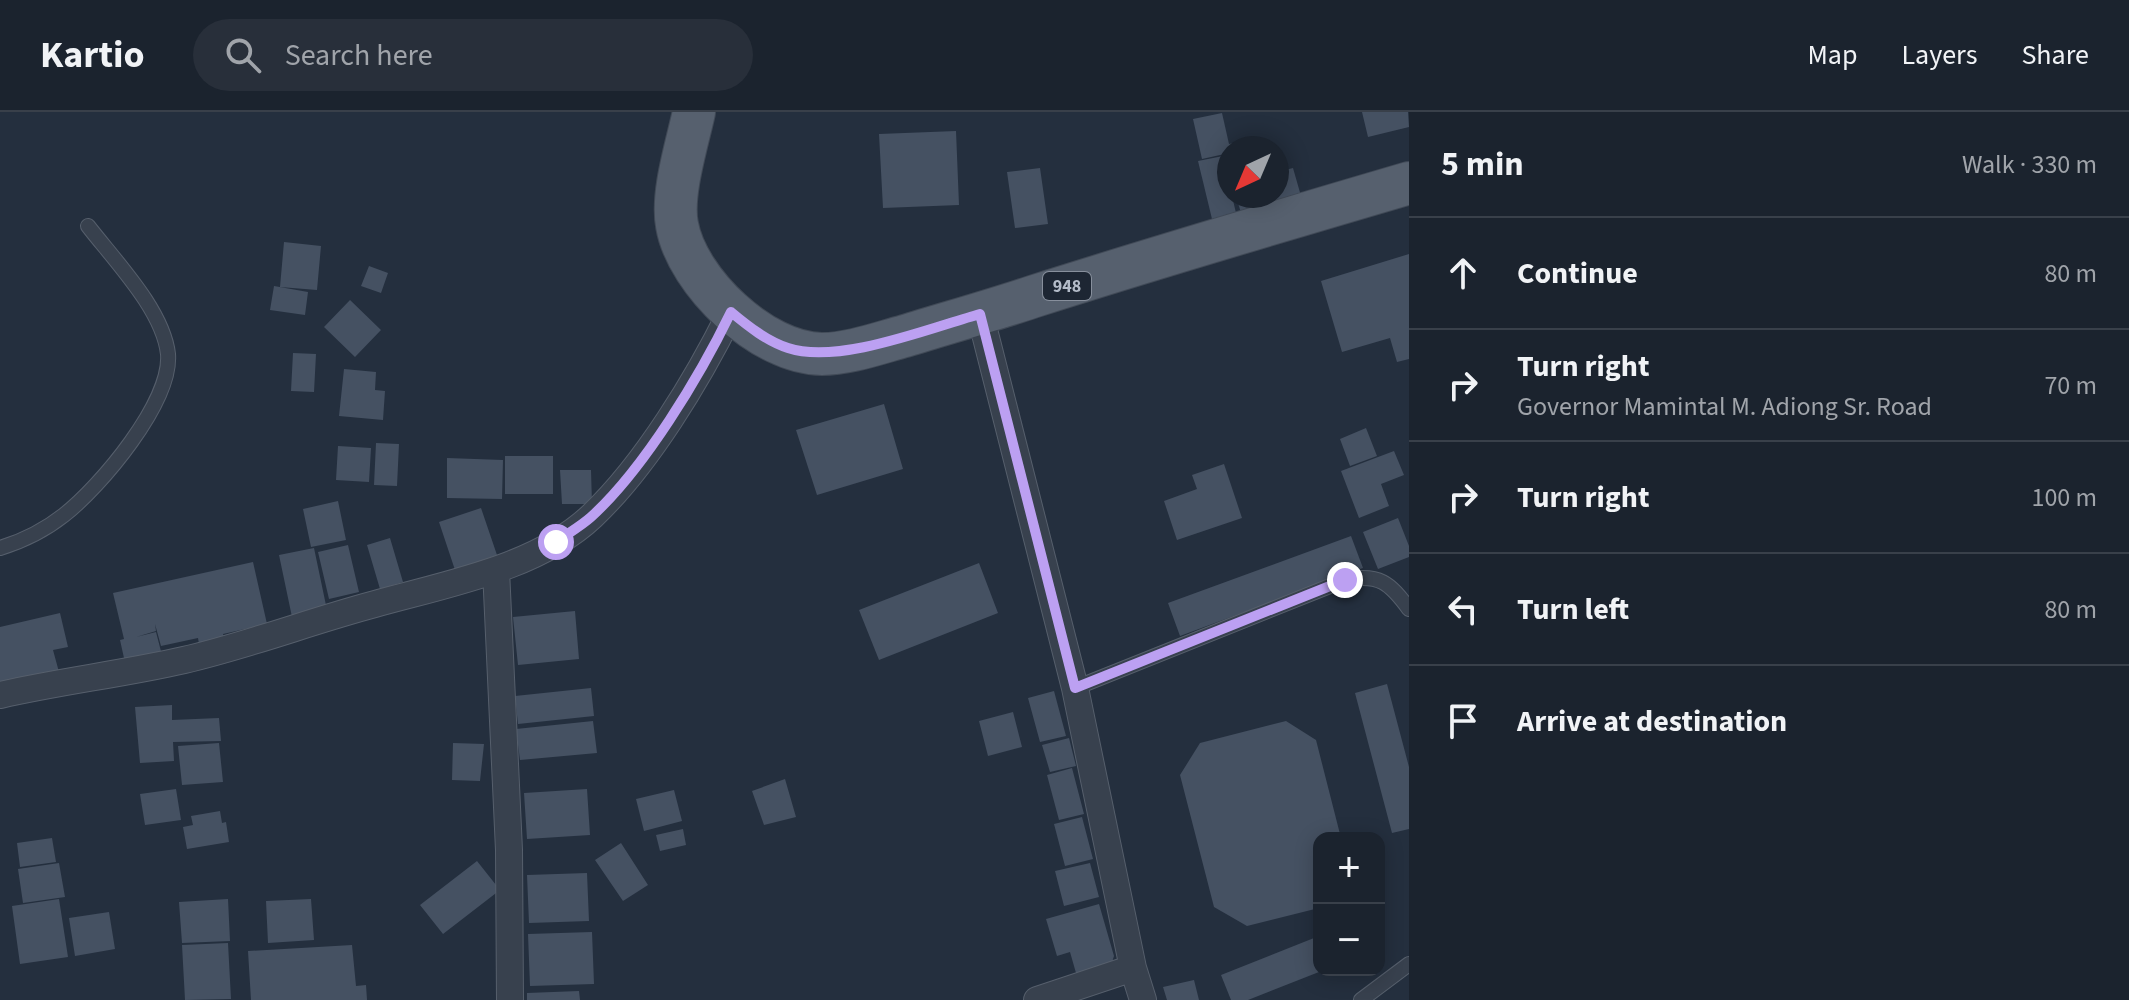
<!DOCTYPE html>
<html lang="en">
<head>
<meta charset="utf-8">
<style>
	:root { --surface:#1b232e; --page:#282f3a; --text:#f1f3f6; --muted:#a0a4aa; --line:#39404a }
	body { margin:0; font-family:"Source Sans 3",sans-serif; background:var(--page); color:var(--text) }
	.controls { position:absolute; right:24px; bottom:24px; display:grid; overflow:hidden; border-radius:16px; box-shadow:0 4px 20px #0003 }
	.controls button { width:72px; height:72px; display:grid; place-items:center; padding:0; border:0; border-bottom:2px solid var(--line); background:var(--surface); color:var(--text); font:40px sans-serif }
	.compass { position:absolute; left:1217px; top:24px; width:72px; height:72px; border-radius:50%; background:var(--surface); box-shadow:0 4px 20px #0003; rotate:224deg }
	.stop { position:absolute; width:24px; height:24px; margin:-18px; border:6px solid #bca0f2; border-radius:50%; background:#fff }
	.stop.end { background:#bca0f2; border-color:#fff; box-shadow:0 2px 8px #0008 }
	.list { margin:0; padding:0; list-style:none }
	h2 { display:flex; justify-content:space-between; align-items:center; height:104px; margin:0; padding:0 32px; font-size:34px }
	h2 small { font-size:26px; font-weight:400; color:var(--muted) }
	.list li { display:grid; grid-template-columns:52px 1fr auto; gap:24px; align-items:center; box-sizing:border-box; height:112px; padding:0 32px; border-top:2px solid var(--line) }
	.list b { display:block; font-size:30px; white-space:nowrap }
	.list p { margin:0; font-size:26px; white-space:nowrap; color:var(--muted) }
	.list em { font-size:26px; font-style:normal; color:var(--muted) }
	.icon { flex:none; width:44px; height:44px; fill:none; stroke:currentColor; stroke-width:2; stroke-linecap:round; stroke-linejoin:round }
	.map { position:relative; flex:none; width:1409px; height:888px; overflow:hidden }
	header { display:flex; align-items:center; gap:48px; box-sizing:border-box; height:112px; padding:0 40px; background:var(--surface); border-bottom:2px solid var(--line) }
	header strong { font-size:38px }
	nav { display:flex; gap:44px; margin-inline-start:auto; font-size:28px }
	.search { width:560px; height:72px; background:var(--page); display:flex; align-items:center; gap:20px; box-sizing:border-box; padding:0 28px; border-radius:44px; color:var(--muted); font-size:30px }
	main { display:flex }
	aside { flex:1; background:var(--surface) }
	.map>svg:first-child { display:block }
	.building { fill:#455162 }
	.lines { fill:none; stroke-linecap:round; stroke-linejoin:round }
	.service-casing { stroke:#565f6c; stroke-width:16 }
	.minor-casing { stroke:#565f6c; stroke-width:28 }
	.primary-casing { stroke:#414a57; stroke-width:44 }
	.service { stroke:#38414e; stroke-width:14 }
	.minor { stroke:#38414e; stroke-width:26 }
	.primary { stroke:#56606e; stroke-width:42 }
	.route { stroke:#bca0f2; stroke-width:10 }
	.labels { text-anchor:middle; dominant-baseline:central; stroke-width:6; stroke-linejoin:round; paint-order:stroke }
	.shield { fill:#1d2633; stroke:#878f9c; stroke-width:2 }
	.shield-label { font-size:18px; font-weight:bold; fill:#b4bcc9 }
</style>
</head>
<body>
<header>
<strong>Kartio</strong>
<div class="search"><svg class="icon" aria-label="search" viewBox="0 0 24 24"><circle cx="10" cy="10" r="6"/><path d="M15 15l6 6"/></svg>Search here</div>
<nav><a>Map</a><a>Layers</a><a>Share</a></nav>
</header>
<main>
<div class="map">
<svg width="1409" height="888" viewBox="0 0 1409 888">
	<rect width="100%" height="100%" fill="#242f3e"/>
	<path class="building" d="M1362,0H1408L1409,15L1368,25Z
		M1222,1L1229,32L1238,30L1239,36H1229V41L1202,47L1193,7Z
		M956,19L959,93L883,96L879,22Z
		M1223,44L1229,70V84H1232L1236,101L1212,107L1198,49Z
		M1040,56L1048,112L1015,116L1007,60Z
		M1293,56L1301,84L1241,101L1236,84H1277V60Z
		M284,130L321,134L317,178L280,175Z
		M1409,142V247L1397,250L1390,226L1342,240L1321,169Z
		M369,154L388,161L381,181L361,174Z
		M274,174L308,180L305,203L270,198Z
		M350,188L381,218L355,245L324,215Z
		M293,241L316,242L314,280L291,279Z
		M344,257L376,260L375,278L385,279L383,308L339,304Z
		M884,292L903,357L817,383L796,318Z
		M1366,316L1377,344L1350,354L1340,327Z
		M376,331L399,332L397,374L374,373Z
		M338,334L371,336L369,370L336,368Z
		M1394,339L1404,363L1381,372L1389,394L1359,406L1341,359Z
		M505,344H553V382H505Z
		M447,346L503,348L502,387L447,386Z
		M1224,352L1242,406L1177,428L1164,389L1197,377L1192,363Z
		M560,358H591L592,392H562Z
		M338,389L346,428L311,435L303,397Z
		M481,396L497,443L455,458L439,410Z
		M1398,406L1409,434V445L1378,457L1363,420Z
		M1351,424L1363,456L1180,524L1168,491Z
		M390,426L403,470L380,477L367,433Z
		M348,433L359,480L329,487L318,440Z
		M314,436L327,498L292,505L279,443Z
		M253,450L267,512L223,522L225,532L200,538L198,526L161,534L155,512L156,519L136,525L156,520L163,547L126,555L120,528L124,527L113,481Z
		M979,451L998,501L879,548L859,498Z
		M575,499L579,547L518,553L513,505Z
		M60,501L68,535L53,538L59,560L0,579V515Z
		M1387,572L1409,655V717L1392,721L1355,581Z
		M591,576L594,604L518,612L515,584Z
		M1054,579L1066,624L1040,630L1028,586Z
		M172,593V608L219,606L221,629L173,630L174,649L140,651L135,595Z
		M1013,600L1022,635L988,644L979,609Z
		M593,609L597,641L520,648L516,617Z
		M1286,609L1316,628L1341,726H1319V796L1247,814L1214,795L1180,663L1200,631Z
		M1069,626L1076,654L1050,660L1042,633Z
		M219,631L223,670L182,673L178,634Z
		M453,631L484,632L480,669L452,668Z
		M1072,656L1084,702L1059,708L1047,663Z
		M785,667L796,705L764,713L752,679Z
		M176,677L181,708L145,713L140,682Z
		M587,677L590,723L527,727L524,681Z
		M674,678L682,709L644,719L636,687Z
		M220,699L222,711L226,710L229,730L187,737L183,715L193,713L191,704Z
		M1082,705L1093,747L1065,754L1054,712Z
		M683,717L686,733L660,739L656,723Z
		M52,726L56,750L20,755L17,731Z
		M621,731L648,773L623,789L595,748Z
		M477,749L500,778L443,822L420,793Z
		M59,751L65,785L23,791L18,757Z
		M1090,751L1099,785L1064,794L1055,759Z
		M587,761L589,809L529,811L527,763Z
		M59,787L68,845L20,852L12,794Z
		M228,787L230,829L182,831L179,790Z
		M311,787L314,828L268,831L266,789Z
		M1099,792L1114,844L1111,853L1078,868L1070,840L1057,844L1046,807Z
		M109,800L115,837L75,844L69,806Z
		M592,820L594,872L530,874L528,822Z
		M1319,824V860L1248,888H1231L1221,863Z
		M228,831L231,887L185,888L182,833Z
		M352,833L356,874L366,873L367,888H251L248,839Z
		M1194,868L1199,888H1167L1163,875Z
		M579,879L580,888H527V881Z"/>
	<g class="lines">
		<g class="service-casing">
			<path id="service" d="M0,436C23,429 45,418 64,403C100,375 172,290 168,242C163,198 115,149 88,114
				M1075,576L1345,468C1379,461 1390,471 1409,497
				M1361,888L1409,852"/>
		</g>
		<g class="minor-casing">
			<path id="minor" d="M980,202L1075,576L1133,856L1143,888
				M496,458L509,738L510,888
				M0,583C61,569 123,562 184,548C249,533 311,509 375,492C446,472 537,456 592,404C646,353 698,267 731,200
				M1037,888L1133,856"/>
		</g>
		<g class="primary-casing">
			<path id="primary" d="M694,0C687,32 671,82 677,113C687,170 763,242 822,242C849,242 879,231 905,224C947,211 990,199 1032,185C1157,145 1283,108 1409,71"/>
		</g>
		<use href="#service" class="service"/>
		<use href="#minor" class="minor"/>
		<use href="#primary" class="primary"/>
	</g>
	<g class="lines">
		<path class="route" d="M556,430C567,422 581,414 591,405C644,357 700,264 731,200C749,215 767,229 788,236C838,253 930,216 980,202L1075,576L1345,468"/>
	</g>
	<g class="labels">
		<rect class="shield" x="1043" y="160" width="48" height="28" rx="6"/>
		<g class="shield-label">
			<text x="1067" y="174">948</text>
		</g>
	</g>
</svg>
<div class="controls">
<button>+</button>
<button>−</button>
</div>
<svg class="compass" viewBox="-18 -18 36 36"><path d="M0-13l5 13h-10z" fill="#e53935"/><path d="M0 13l5-13h-10z" fill="#a0a4aa"/></svg>
<div class="stop" style="left:556px;top:430px"></div>
<div class="stop end" style="left:1345px;top:468px"></div>
</div>
<aside>
<h2>5 min<small>Walk · 330 m</small></h2>
<ul class="list">
<li><svg class="icon" aria-label="ahead" viewBox="0 0 24 24"><path d="M12 20V5M6 11l6-6 6 6"/></svg><div><b>Continue</b></div><em>80 m</em></li>
<li><svg class="icon" aria-label="right" viewBox="0 0 24 24"><path d="M7 20v-9h11M14 6l5 5-5 5"/></svg><div><b>Turn right</b><p>Governor Mamintal M. Adiong Sr. Road</p></div><em>70 m</em></li>
<li><svg class="icon" aria-label="right" viewBox="0 0 24 24"><path d="M7 20v-9h11M14 6l5 5-5 5"/></svg><div><b>Turn right</b></div><em>100 m</em></li>
<li><svg class="icon" aria-label="left" viewBox="0 0 24 24"><path d="M17 20v-9H6M10 6l-5 5 5 5"/></svg><div><b>Turn left</b></div><em>80 m</em></li>
<li><svg class="icon" aria-label="arrive" viewBox="0 0 24 24"><path d="M6 21V4h12l-3 4 3 4H6"/></svg><div><b>Arrive at destination</b></div></li>
</ul>
</aside>
</main>
</body>
</html>
